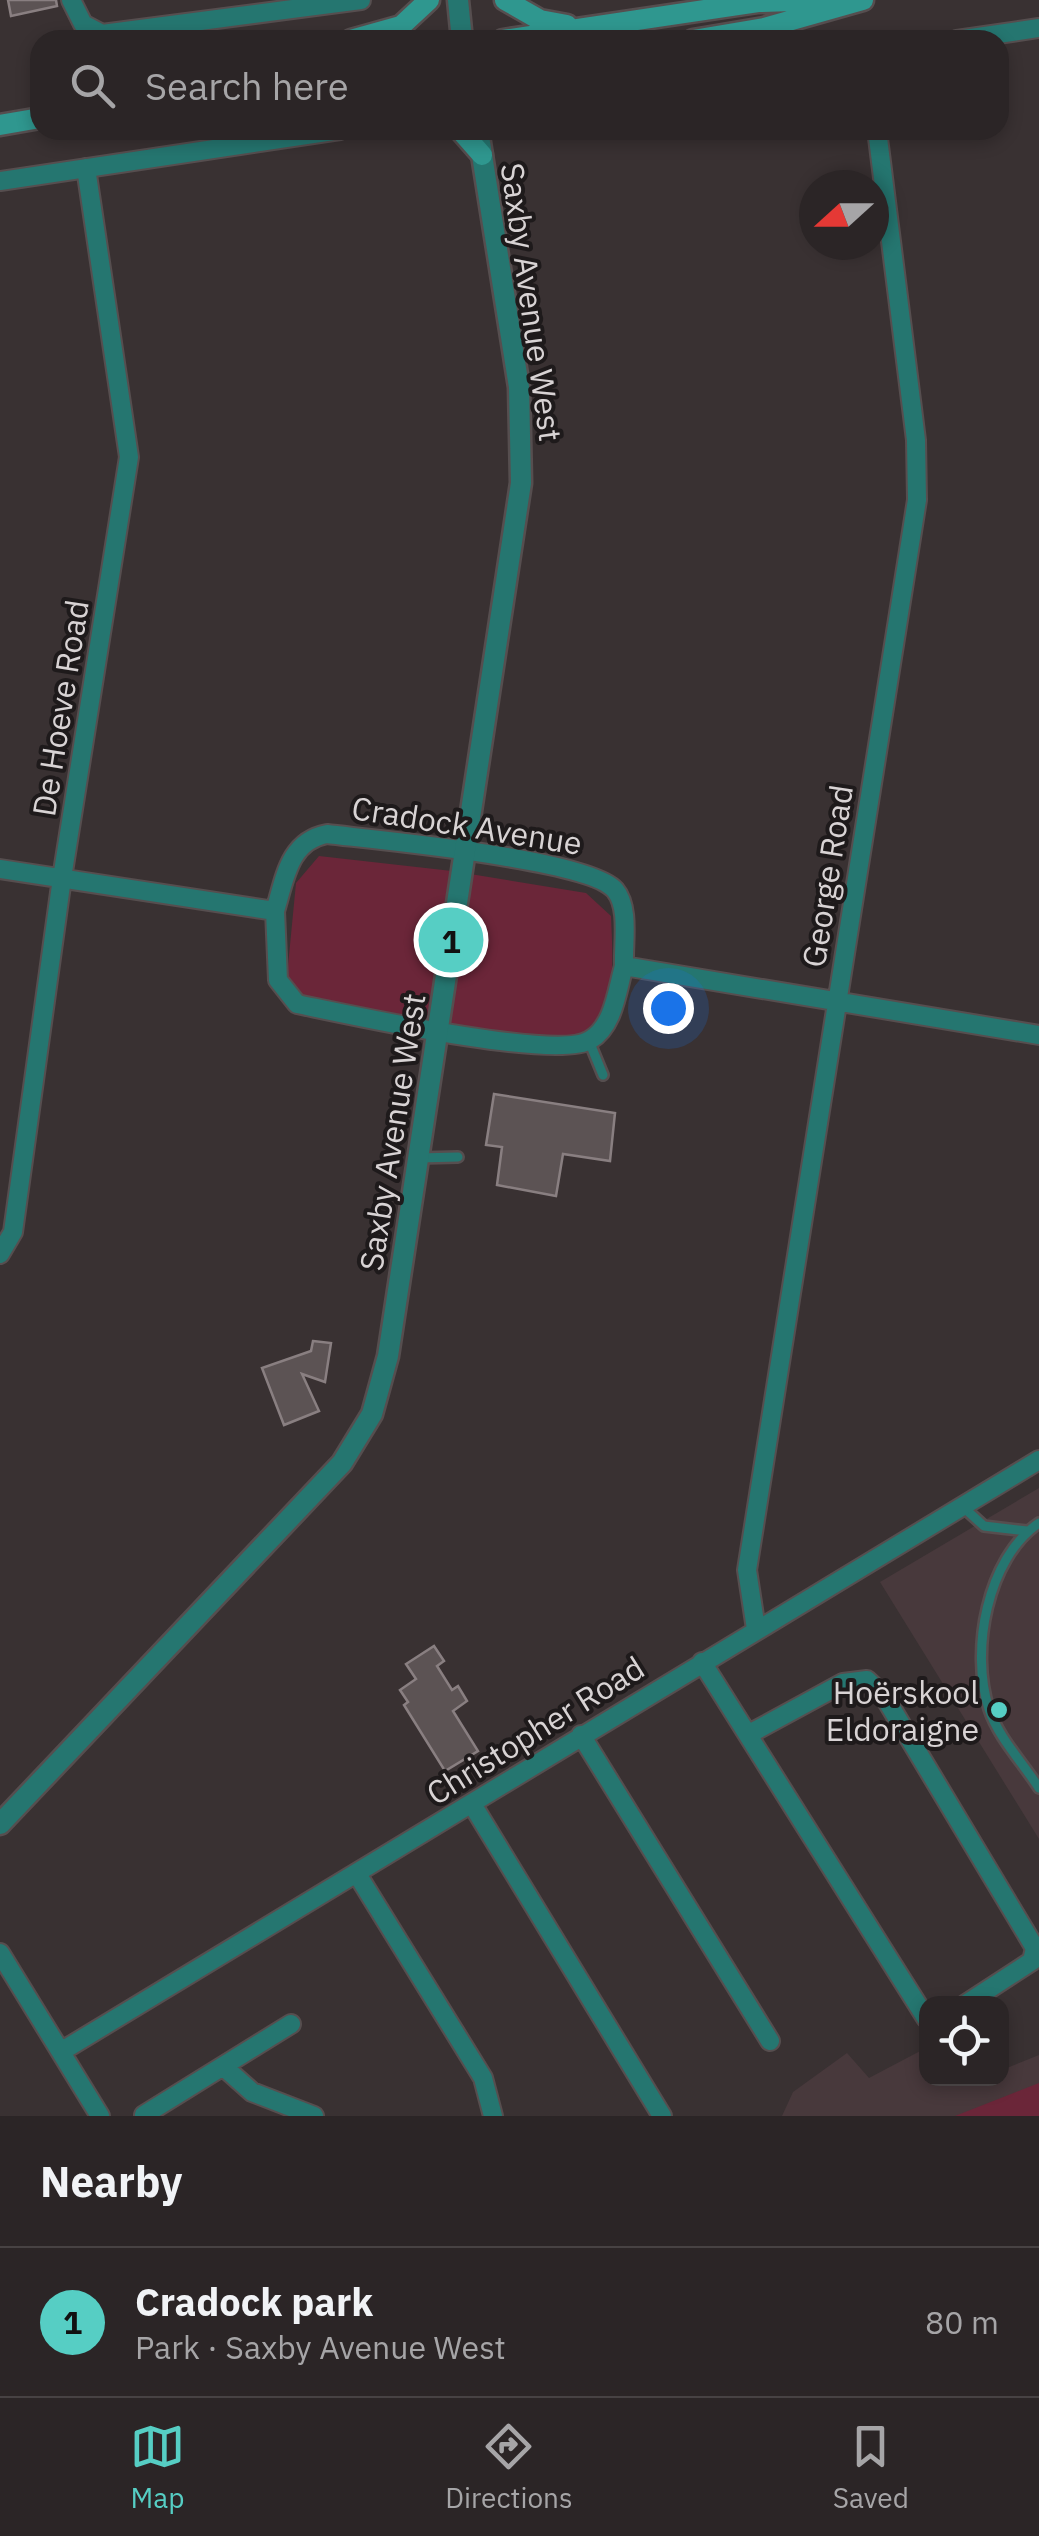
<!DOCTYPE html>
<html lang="en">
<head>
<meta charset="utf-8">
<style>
	:root { --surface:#2b2526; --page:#332d2e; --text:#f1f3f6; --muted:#a6a5a7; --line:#474243; --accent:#56cec4 }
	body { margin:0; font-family:"IBM Plex Sans",sans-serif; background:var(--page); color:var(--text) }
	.controls { position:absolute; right:30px; bottom:30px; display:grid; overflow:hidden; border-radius:20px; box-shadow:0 5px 15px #0003 }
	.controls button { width:90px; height:90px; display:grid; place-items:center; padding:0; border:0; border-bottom:2px solid var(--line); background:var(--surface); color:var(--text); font:50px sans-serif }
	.compass { position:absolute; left:799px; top:170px; width:90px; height:90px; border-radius:50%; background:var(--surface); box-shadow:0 5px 15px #0003; rotate:249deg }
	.you { position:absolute; left:668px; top:1008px; width:35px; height:35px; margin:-25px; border:8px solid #fff; border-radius:50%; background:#1a73e8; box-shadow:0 0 0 15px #1a73e833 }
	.badge { display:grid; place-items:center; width:65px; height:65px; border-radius:50%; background:var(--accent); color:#111; font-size:32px; font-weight:700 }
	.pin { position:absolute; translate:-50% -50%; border:5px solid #fff; box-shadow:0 2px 10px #0006 }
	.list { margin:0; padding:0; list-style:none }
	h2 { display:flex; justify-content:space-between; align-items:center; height:130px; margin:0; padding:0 40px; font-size:42px }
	h2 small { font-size:32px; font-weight:400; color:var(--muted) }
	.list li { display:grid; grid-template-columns:65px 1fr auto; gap:30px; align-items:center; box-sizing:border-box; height:150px; padding:0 40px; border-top:2px solid var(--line) }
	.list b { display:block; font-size:38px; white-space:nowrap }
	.list p { margin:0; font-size:32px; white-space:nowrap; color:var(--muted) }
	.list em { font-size:32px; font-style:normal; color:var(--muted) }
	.icon { flex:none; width:55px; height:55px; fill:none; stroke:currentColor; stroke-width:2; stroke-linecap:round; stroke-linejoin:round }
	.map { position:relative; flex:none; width:1039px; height:2116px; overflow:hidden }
	.search { position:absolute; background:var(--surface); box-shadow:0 5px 15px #0003; left:30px; right:30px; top:30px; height:110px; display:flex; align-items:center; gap:25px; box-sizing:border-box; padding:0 35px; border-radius:30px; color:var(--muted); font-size:38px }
	.sheet { height:280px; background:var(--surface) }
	nav { display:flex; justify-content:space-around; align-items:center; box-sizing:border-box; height:140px; border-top:2px solid var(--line); background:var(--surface); font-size:28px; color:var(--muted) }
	nav a { display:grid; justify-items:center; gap:5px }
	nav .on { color:var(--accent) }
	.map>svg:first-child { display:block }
	.built { fill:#48393c }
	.green { fill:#6b2639 }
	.building { fill:#5c5354; stroke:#897f81; stroke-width:2.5 }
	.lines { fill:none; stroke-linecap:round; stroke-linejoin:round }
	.service-casing { stroke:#564e4f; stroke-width:14 }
	.minor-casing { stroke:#564e4f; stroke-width:22 }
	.tertiary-casing { stroke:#564e4f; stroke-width:25 }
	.secondary-casing { stroke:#564e4f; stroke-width:25 }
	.service { stroke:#257670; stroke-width:9 }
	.minor { stroke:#257670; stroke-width:18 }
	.tertiary { stroke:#257670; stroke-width:20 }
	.secondary { stroke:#2f978f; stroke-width:20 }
	.poi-dot { fill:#56cec4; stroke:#1e1a1b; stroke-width:4 }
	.labels { text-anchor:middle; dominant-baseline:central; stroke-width:8; stroke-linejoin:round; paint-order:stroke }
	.street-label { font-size:32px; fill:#d8d3d4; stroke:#1e1a1b }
	.poi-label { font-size:32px; fill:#d8d3d4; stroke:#1e1a1b; text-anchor:end }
</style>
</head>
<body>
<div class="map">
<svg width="1039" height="2116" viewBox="0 0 1039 2116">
	<rect width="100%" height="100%" fill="#393132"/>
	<path class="built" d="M1039,1488V1839L880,1582Z
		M926,2048V2078H1002V2070L1039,2055V2116H782L793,2092L847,2053L869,2078Z"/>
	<path class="green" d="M319,856L452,871L586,893L611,916C613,970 620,1022 561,1044L308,1003L287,976L296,883Z
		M1039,2083V2116H955Z"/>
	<path class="building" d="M8,0H56L57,6L11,16Z
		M494,1094L615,1113L610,1161L563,1154L556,1196L497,1185L502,1147L486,1145Z
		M313,1341L331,1343L325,1382L302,1374L319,1411L284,1425L262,1368L311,1351Z
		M434,1646L444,1661L437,1666L452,1690L458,1686L467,1701L453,1711L478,1751L445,1771L404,1705L408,1702L400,1690L416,1679L406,1664Z"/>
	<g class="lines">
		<g class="service-casing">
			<path id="service" d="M589,1041L603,1075
				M418,1158L458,1157
				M963,1507L984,1526L1027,1531
				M1039,1523C987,1558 970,1651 989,1709C998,1737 1023,1763 1039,1788"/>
		</g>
		<g class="minor-casing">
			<path id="minor" d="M71,0L83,24L102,34L361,0
				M957,40L1039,28
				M0,181L340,130
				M0,869L275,911L278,980L297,1004C346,1014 556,1061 590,1040C614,1026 617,990 624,966L1039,1035
				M275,911C285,878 289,841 327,834C377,840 589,859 615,890C630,908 623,943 624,966
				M0,1254L13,1232L62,878L129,457L86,168
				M756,1629L747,1570L917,500L916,440L877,130
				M702,1662L926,2018
				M751,1733L843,1683L867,1680L884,1696L1035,1948L1032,1961L966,2004
				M581,1735L770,2041
				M472,1804L662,2116
				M357,1874L483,2078L493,2116
				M0,1953L100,2116
				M62,2051L1039,1460
				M225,2068L252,2092L314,2116
				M144,2115L291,2024"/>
		</g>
		<g class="tertiary-casing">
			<path id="tertiary" d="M458,0L462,40
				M0,1824L342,1463L372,1414L388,1356L521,483L519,387L478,130"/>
		</g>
		<g class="secondary-casing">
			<path id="secondary" d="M505,0L540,20L567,25
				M351,40L401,26L429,0
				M503,40L758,2L823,0
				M693,40L764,28L863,0
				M0,125L40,118
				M460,130L482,155"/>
		</g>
		<use href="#service" class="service"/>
		<use href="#minor" class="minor"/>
		<use href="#tertiary" class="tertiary"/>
		<use href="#secondary" class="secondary"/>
	</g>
	<circle class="poi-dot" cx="999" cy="1710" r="10"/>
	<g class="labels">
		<g class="street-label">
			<text transform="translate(532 302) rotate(82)">Saxby Avenue West</text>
			<text transform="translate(60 708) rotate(-81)">De Hoeve Road</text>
			<text transform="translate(467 825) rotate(9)">Cradock Avenue</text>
			<text transform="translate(827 876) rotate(-81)">George Road</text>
			<text transform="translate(392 1132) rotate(-81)">Saxby Avenue West</text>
			<text transform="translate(535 1730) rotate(-32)">Christopher Road</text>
		</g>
		<g class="poi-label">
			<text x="979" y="1692">Hoërskool<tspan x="979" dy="37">Eldoraigne</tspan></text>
		</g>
	</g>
</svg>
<div class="controls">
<button><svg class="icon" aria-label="locate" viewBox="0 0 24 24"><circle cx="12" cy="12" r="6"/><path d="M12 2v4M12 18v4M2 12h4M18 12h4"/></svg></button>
</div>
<svg class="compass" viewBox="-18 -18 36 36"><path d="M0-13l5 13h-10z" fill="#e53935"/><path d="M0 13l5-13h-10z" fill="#a6a5a7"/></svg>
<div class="you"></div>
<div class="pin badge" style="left:451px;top:940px">1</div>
<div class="search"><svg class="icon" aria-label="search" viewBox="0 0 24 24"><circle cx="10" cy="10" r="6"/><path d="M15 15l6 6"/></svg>Search here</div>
</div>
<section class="sheet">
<h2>Nearby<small></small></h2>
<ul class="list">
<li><span class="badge">1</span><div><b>Cradock park</b><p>Park · Saxby Avenue West</p></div><em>80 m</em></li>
</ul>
</section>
<nav>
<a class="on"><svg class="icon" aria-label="map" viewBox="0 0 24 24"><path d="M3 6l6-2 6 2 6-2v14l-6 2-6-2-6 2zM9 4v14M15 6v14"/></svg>Map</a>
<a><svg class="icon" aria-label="directions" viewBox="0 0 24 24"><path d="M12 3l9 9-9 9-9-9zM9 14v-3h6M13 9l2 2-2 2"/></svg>Directions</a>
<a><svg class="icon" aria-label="saved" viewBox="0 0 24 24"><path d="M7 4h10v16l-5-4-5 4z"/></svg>Saved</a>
</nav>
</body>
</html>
